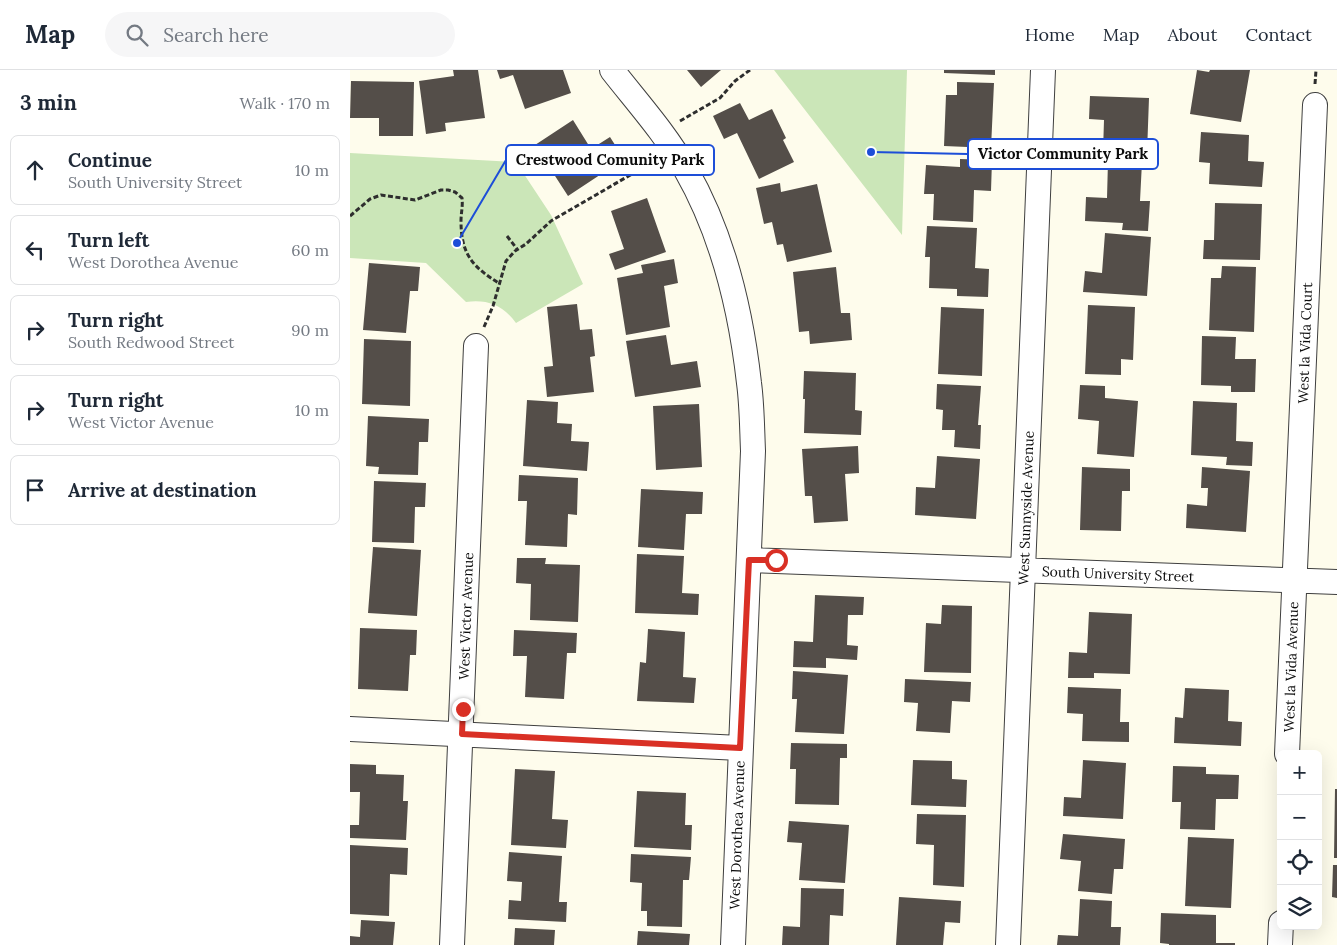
<!DOCTYPE html>
<html lang="en">
<head>
<meta charset="utf-8">
<style>
	:root { --surface:#fff; --page:#f6f6f7; --text:#1f2937; --muted:#747a83; --line:#e0e1e3 }
	body { margin:0; font-family:Lora,serif; background:var(--page); color:var(--text) }
	.controls { position:absolute; right:15px; bottom:15px; display:grid; overflow:hidden; border-radius:8px; box-shadow:0 5px 20px #0002 }
	.controls button { width:45px; height:45px; display:grid; place-items:center; padding:0; border:0; border-bottom:1px solid var(--line); background:var(--surface); color:var(--text); font:25px sans-serif }
	.stop { position:absolute; width:15px; height:15px; margin:-11px; border:4px solid #d93025; border-radius:50%; background:#fff }
	.stop.end { background:#d93025; border-color:#fff; box-shadow:0 1px 5px #0008 }
	.list { margin:0; padding:0; list-style:none }
	h2 { display:flex; justify-content:space-between; align-items:center; height:65px; margin:0; padding:0 20px; font-size:21px }
	h2 small { font-size:16px; font-weight:400; color:var(--muted) }
	.list li { display:grid; grid-template-columns:32px 1fr auto; gap:15px; align-items:center; box-sizing:border-box; height:70px; margin:0 10px 10px; padding:0 10px; border:1px solid var(--line); border-radius:8px }
	.list b { display:block; font-size:19px; white-space:nowrap }
	.list p { margin:0; font-size:16px; white-space:nowrap; color:var(--muted) }
	.list em { font-size:16px; font-style:normal; color:var(--muted) }
	.icon { flex:none; width:28px; height:28px; fill:none; stroke:currentColor; stroke-width:2; stroke-linecap:round; stroke-linejoin:round }
	.map { position:relative; flex:none; width:987px; height:875px; overflow:hidden }
	header { display:flex; align-items:center; gap:30px; box-sizing:border-box; height:70px; padding:0 25px; background:var(--surface); border-bottom:1px solid var(--line) }
	header strong { font-size:24px }
	nav { display:flex; gap:28px; margin-inline-start:auto; font-size:18px }
	.search { width:350px; height:45px; background:var(--page); display:flex; align-items:center; gap:12px; box-sizing:border-box; padding:0 18px; border-radius:28px; color:var(--muted); font-size:19px }
	main { display:flex }
	aside { flex:1; background:var(--surface) }
	.map>svg:first-child { display:block }
	.green { fill:#cbe6b8 }
	.building { fill:#544e49 }
	.lines { fill:none; stroke-linecap:round; stroke-linejoin:round }
	.street-casing { stroke:#3f3f3f; stroke-width:26 }
	.path { stroke:#2e2e2e; stroke-width:3; stroke-dasharray:5 2.5; stroke-linecap:butt }
	.street { stroke:#fff; stroke-width:24 }
	.route { stroke:#d93025; stroke-width:6 }
	.labels { text-anchor:middle; dominant-baseline:central; stroke-width:5; stroke-linejoin:round; paint-order:stroke }
	.street-label { font-size:14px; fill:#0c0c0c; stroke:#fff }
	.leader { fill:none; stroke:#1d4ed8; stroke-width:2 }
	.callout-dot { fill:#1d4ed8; stroke:#fff; stroke-width:2 }
	.callout { fill:#fff; stroke:#1d4ed8; stroke-width:2 }
	.callout-label { font-size:15px; text-anchor:middle; font-weight:bold; fill:#0c0c0c }
</style>
</head>
<body>
<header>
<strong>Map</strong>
<div class="search"><svg class="icon" aria-label="search" viewBox="0 0 24 24"><circle cx="10" cy="10" r="6"/><path d="M15 15l6 6"/></svg>Search here</div>
<nav><a>Home</a><a>Map</a><a>About</a><a>Contact</a></nav>
</header>
<main>
<aside>
<h2>3 min<small>Walk · 170 m</small></h2>
<ul class="list">
<li><svg class="icon" aria-label="ahead" viewBox="0 0 24 24"><path d="M12 20V5M6 11l6-6 6 6"/></svg><div><b>Continue</b><p>South University Street</p></div><em>10 m</em></li>
<li><svg class="icon" aria-label="left" viewBox="0 0 24 24"><path d="M17 20v-9H6M10 6l-5 5 5 5"/></svg><div><b>Turn left</b><p>West Dorothea Avenue</p></div><em>60 m</em></li>
<li><svg class="icon" aria-label="right" viewBox="0 0 24 24"><path d="M7 20v-9h11M14 6l5 5-5 5"/></svg><div><b>Turn right</b><p>South Redwood Street</p></div><em>90 m</em></li>
<li><svg class="icon" aria-label="right" viewBox="0 0 24 24"><path d="M7 20v-9h11M14 6l5 5-5 5"/></svg><div><b>Turn right</b><p>West Victor Avenue</p></div><em>10 m</em></li>
<li><svg class="icon" aria-label="arrive" viewBox="0 0 24 24"><path d="M6 21V4h12l-3 4 3 4H6"/></svg><div><b>Arrive at destination</b></div></li>
</ul>
</aside>
<div class="map">
<svg width="987" height="875" viewBox="0 0 987 875">
	<rect width="100%" height="100%" fill="#fefcec"/>
	<path class="green" d="M424,0H557L552,165Z
		M0,83L166,92L201,145L233,214L166,253C153,235 137,229 116,232L76,193L0,188Z"/>
	<path class="building" d="M103,0H128L135,48L95,53L96,61L76,64L69,11L104,6Z
		M147,0H213L221,23L175,39L163,5L150,9Z
		M337,0H371L351,17Z
		M594,0H645V5L594,3Z
		M847,0L859,2L860,0H900L891,52L840,44Z
		M1,11L64,12L63,66H29V48H0Z
		M607,12L644,13L641,78L594,76L596,25H607Z
		M740,26L799,28L797,83L753,82L754,50L739,49Z
		M390,33L399,50L422,39L436,68L433,70L444,92L409,109L387,63L374,69L363,46Z
		M223,50L241,79L260,67L274,89L218,126L185,75Z
		M851,62L899,65L898,91L914,92L912,117L859,114L860,93L849,92Z
		M610,89L642,90L641,121L624,120L623,152L583,150L584,124H574L576,95L610,97Z
		M758,91L792,92L790,131H800L798,161L772,160L773,153L735,151L736,127L757,128Z
		M430,113L431,122L467,114L482,182L437,192L433,174L427,175L422,152L414,154L406,118Z
		M297,128L316,182L265,200L259,184L274,179L261,141Z
		M865,133L912,134L910,190L853,189L854,170H864Z
		M577,156L627,158L625,198L639,199L638,227L607,226V219L579,218L580,187H575Z
		M755,163L801,167L797,226L733,222L735,201L752,203Z
		M324,189L328,213L314,216L320,257L276,265L267,208L293,203L291,195Z
		M19,193L70,197L68,221H60L56,263L13,260Z
		M872,196L906,197L904,262L859,260L861,208H871Z
		M486,197L491,243H500L502,270L460,274L459,261L449,262L443,202Z
		M227,234L230,260L242,259L245,286L240,287L244,322L197,327L194,297L203,296L197,237Z
		M738,235L785,237L783,290L771,289V305L735,304Z
		M591,237L634,239L632,306L588,304Z
		M316,265L321,295L347,291L351,317L285,327L276,271Z
		M852,266L886,267L885,289H906L905,322H881V316L851,315Z
		M14,269L61,271L60,336L12,334Z
		M454,301L506,303L505,340L512,341L511,365L454,363L455,329H453Z
		M587,314L631,316L628,355H631L630,379L604,377L605,360H592L593,340L586,339Z
		M730,315L755,316V328L788,331L784,387L747,384L749,351L728,349Z
		M177,330L208,332L207,353L222,354L221,371L239,372L237,401L173,396Z
		M843,331L887,333L886,371L903,372L902,396L876,395L877,387L841,385Z
		M349,334L352,397L306,400L303,336Z
		M18,346L79,349L78,372H69L68,405L28,404L29,397L16,396Z
		M508,376L509,403L495,404L498,451L464,453L462,426H455L452,379Z
		M587,386L630,389L626,449L565,445L566,417L585,418Z
		M732,397L780,399V421H772L771,461L730,460Z
		M852,397L900,401L896,462L836,458L837,434L857,436L858,418H851Z
		M169,405L228,408L227,445L218,444L217,477L175,475L177,431H168Z
		M24,411L76,413L75,437H65L64,473L22,472Z
		M291,419L353,422L352,444H336L334,480L288,477Z
		M23,477L71,480L67,546L18,543Z
		M287,484L334,486L332,523L349,524L348,545L285,543Z
		M167,488H196L195,494L230,495L228,552L180,550L181,514L166,513Z
		M465,525L514,527L513,545H498L497,575L508,576L507,590L476,588V598L443,597L444,571L463,572Z
		M592,535L622,536L621,603L574,602L576,553L591,554Z
		M739,542L782,544L780,604L744,603V608H718L719,582L737,583Z
		M10,558L67,560L66,585H60L58,621L8,619Z
		M298,559L335,562L333,607L346,608L344,633L287,631L290,592L296,593Z
		M164,560L227,563L226,583H217L214,629L175,627L177,586H163Z
		M443,601L498,605L494,664L445,662L447,629H442Z
		M555,609L621,612L620,632L602,631L600,663L566,661L568,633L554,632Z
		M718,617L771,619L770,652H779V672L732,671L733,644L717,643Z
		M835,618L879,620L878,651L892,652L891,676L824,673L825,647L833,648Z
		M441,673L497,674V688H490L489,735L445,734L446,699H440Z
		M563,690L602,691V709L617,710L616,737L561,735Z
		M733,690L776,693L773,749L713,746L714,727L731,728Z
		M0,694L26,695V704L54,705L53,731H58L56,770L0,768V755H9L10,722H0Z
		M823,696L856,697V704L889,705L888,729H866L865,760L830,759L831,732H822Z
		M165,699L205,701L202,749L218,750L216,778L161,775Z
		M985,719H987V788H984Z
		M287,721L336,723L335,755H342L341,780L284,777Z
		M567,744L616,745L614,817L583,815L584,775L566,774Z
		M439,751L499,755L495,813L449,810L452,773L437,772Z
		M713,764L775,769L773,799H764L762,824L728,821L731,791L710,789Z
		M838,767L884,769L881,838L835,836Z
		M0,775L58,778L57,805L40,804L39,846L0,844Z
		M159,782L212,786L209,832H217L216,852L158,849L159,830L171,831L172,812L157,811Z
		M281,784L341,787L339,810H333L332,857L297,856V841H291L292,813L280,812Z
		M983,795H987V828L982,827Z
		M451,818L494,819L493,846L480,845L479,875H432L433,856L450,857Z
		M549,827L611,831L610,853L595,852L593,875H546Z
		M730,829L762,831L761,857H771L770,875H707L708,865L728,866Z
		M811,843L866,845V873H885V875H819V874L810,873Z
		M11,850L45,852L43,875H0V866L10,867Z
		M165,858L205,860L204,875H164Z
		M288,861L340,864L339,875H287Z"/>
	<g class="lines">
		<g class="street-casing">
			<path id="street" d="M262,0C287,32 316,64 336,100C372,163 391,241 399,313C402,335 402,358 403,381L383,875
				M399,490L987,512
				M0,659L390,678
				M937,684L965,35
				M102,875L126,276
				M658,875L693,0
				M930,875L931,853"/>
		</g>
		<path class="path" d="M965,14L966,0
			M330,51L370,28L385,11L400,0
			M0,146L20,129L31,125L65,130L91,120H98L105,122L112,128C113,136 111,143 111,151C111,185 123,197 150,214
			M157,166L167,179
			M134,257L143,236L156,191L165,181L176,174L201,151L306,90"/>
		<use href="#street" class="street"/>
	</g>
	<g class="lines">
		<path class="route" d="M113,639L112,664L390,678L399,490H426"/>
	</g>
	<g class="labels">
		<g class="street-label">
			<text transform="translate(955 273) rotate(-88)">West la Vida Court</text>
			<text transform="translate(676 438) rotate(-88)">West Sunnyside Avenue</text>
			<text transform="translate(768 504) rotate(2)">South University Street</text>
			<text transform="translate(116 546) rotate(-88)">West Victor Avenue</text>
			<text transform="translate(941 597) rotate(-88)">West la Vida Avenue</text>
			<text transform="translate(387 765) rotate(-88)">West Dorothea Avenue</text>
		</g>
	</g>
	<path class="leader" d="M521 82L618 84M107 173L156 90"/>
	<g class="callout-dot">
		<circle cx="521" cy="82" r="5"/>
		<circle cx="107" cy="173" r="5"/>
	</g>
	<g class="callout">
		<rect x="618" y="69" width="190" height="30" rx="5"/>
		<rect x="156" y="75" width="208" height="30" rx="5"/>
	</g>
	<g class="callout-label">
		<text x="713" y="89">Victor Community Park</text>
		<text x="260" y="95">Crestwood Comunity Park</text>
	</g>
</svg>
<div class="controls">
<button>+</button>
<button>−</button>
<button><svg class="icon" aria-label="locate" viewBox="0 0 24 24"><circle cx="12" cy="12" r="6"/><path d="M12 2v4M12 18v4M2 12h4M18 12h4"/></svg></button>
<button><svg class="icon" aria-label="layers" viewBox="0 0 24 24"><path d="M12 4l9 5-9 5-9-5zM3 14l9 5 9-5"/></svg></button>
</div>
<div class="stop" style="left:426px;top:490px"></div>
<div class="stop end" style="left:113px;top:639px"></div>
</div>
</main>
</body>
</html>
